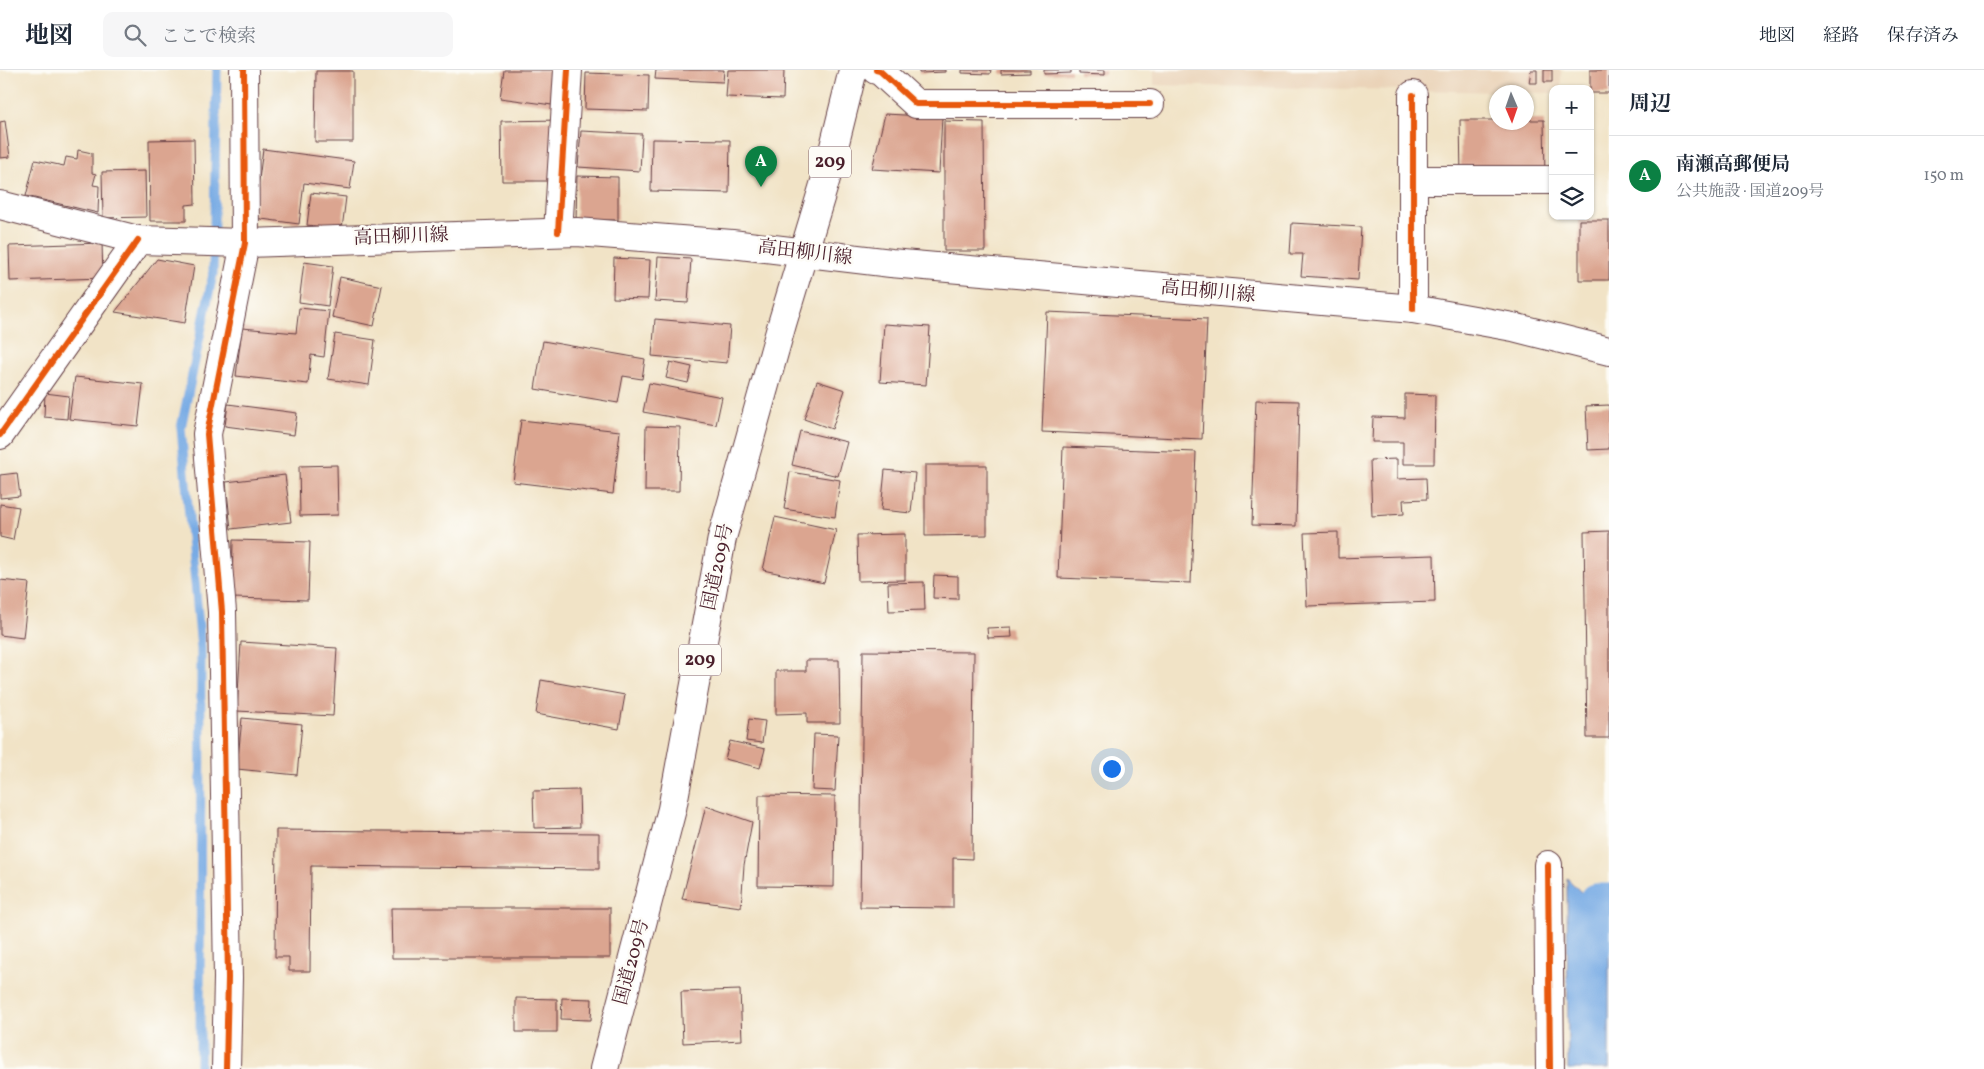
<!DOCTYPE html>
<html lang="ja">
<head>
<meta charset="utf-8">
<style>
	:root { --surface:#fff; --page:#f6f6f7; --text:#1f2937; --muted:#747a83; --line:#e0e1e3; --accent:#0b8043 }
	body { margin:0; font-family:Vollkorn,"Noto Serif JP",serif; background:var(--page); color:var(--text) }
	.controls { position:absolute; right:15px; top:15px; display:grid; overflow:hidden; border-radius:10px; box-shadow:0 1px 4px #0004 }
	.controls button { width:45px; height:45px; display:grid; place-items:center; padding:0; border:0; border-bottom:1px solid var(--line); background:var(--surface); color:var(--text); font:25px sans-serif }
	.compass { position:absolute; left:1489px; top:15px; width:45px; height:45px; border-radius:50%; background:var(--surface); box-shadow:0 1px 4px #0004; rotate:178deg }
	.you { position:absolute; left:1111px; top:698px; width:18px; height:18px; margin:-12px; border:4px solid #fff; border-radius:50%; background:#1a73e8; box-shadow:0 0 0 8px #1a73e833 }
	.badge { display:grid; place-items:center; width:32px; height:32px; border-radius:50%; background:var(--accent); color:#fff; font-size:16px; font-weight:700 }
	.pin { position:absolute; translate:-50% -41px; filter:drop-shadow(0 1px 2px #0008) }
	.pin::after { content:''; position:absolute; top:26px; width:18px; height:15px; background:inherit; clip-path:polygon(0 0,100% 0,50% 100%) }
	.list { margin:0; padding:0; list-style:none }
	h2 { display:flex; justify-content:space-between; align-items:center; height:65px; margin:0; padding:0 20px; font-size:21px }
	h2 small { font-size:16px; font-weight:400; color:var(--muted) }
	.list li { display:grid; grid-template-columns:32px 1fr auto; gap:15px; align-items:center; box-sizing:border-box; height:80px; padding:0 20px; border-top:1px solid var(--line) }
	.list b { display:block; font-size:19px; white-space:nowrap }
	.list p { margin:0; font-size:16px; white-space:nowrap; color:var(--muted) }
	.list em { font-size:16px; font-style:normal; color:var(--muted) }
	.icon { flex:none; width:28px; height:28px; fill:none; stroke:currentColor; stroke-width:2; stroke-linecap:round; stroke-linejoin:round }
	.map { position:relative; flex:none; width:1609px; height:999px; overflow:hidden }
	header { display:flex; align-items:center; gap:30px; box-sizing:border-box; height:70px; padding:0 25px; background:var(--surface); border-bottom:1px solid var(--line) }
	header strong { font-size:24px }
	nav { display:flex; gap:28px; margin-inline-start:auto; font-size:18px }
	.search { width:350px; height:45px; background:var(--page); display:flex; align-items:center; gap:12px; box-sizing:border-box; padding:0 18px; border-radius:10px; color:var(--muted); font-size:19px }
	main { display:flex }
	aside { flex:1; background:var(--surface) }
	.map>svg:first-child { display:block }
	.built { fill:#ead3b8 }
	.water { fill:#77aae4; stroke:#606488 }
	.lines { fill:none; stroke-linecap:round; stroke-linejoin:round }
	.stream { stroke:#77aae4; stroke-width:9 }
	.canal { stroke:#77aae4; stroke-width:31 }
	.building { fill:#dba590 }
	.minor-casing { stroke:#633c42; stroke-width:30 }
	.major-casing { stroke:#633c42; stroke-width:30 }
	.highway-casing { stroke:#633c42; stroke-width:30 }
	.minor { stroke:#fff; stroke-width:28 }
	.major { stroke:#fff; stroke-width:28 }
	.highway { stroke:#fff; stroke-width:28 }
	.cycleway-casing { stroke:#fdfcf7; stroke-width:9 }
	.cycleway { stroke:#e8590c; stroke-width:6 }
	.labels { text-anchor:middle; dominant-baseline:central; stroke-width:5; stroke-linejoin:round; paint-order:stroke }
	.shield { fill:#fdfcf7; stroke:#806168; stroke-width:1 }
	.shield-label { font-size:18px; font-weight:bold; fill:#4a1f2b }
	.street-label { font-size:19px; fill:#4a1f2b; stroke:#fdfcf7 }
</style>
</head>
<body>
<header>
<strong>地図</strong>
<div class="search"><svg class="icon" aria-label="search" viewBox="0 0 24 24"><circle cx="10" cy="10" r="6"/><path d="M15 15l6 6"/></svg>ここで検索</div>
<nav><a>地図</a><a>経路</a><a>保存済み</a></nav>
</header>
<main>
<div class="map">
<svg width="1609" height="999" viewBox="0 0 1609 999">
	<rect width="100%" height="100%" fill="#fdfcf7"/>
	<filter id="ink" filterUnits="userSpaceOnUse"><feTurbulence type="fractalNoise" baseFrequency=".02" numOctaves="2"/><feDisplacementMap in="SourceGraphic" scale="10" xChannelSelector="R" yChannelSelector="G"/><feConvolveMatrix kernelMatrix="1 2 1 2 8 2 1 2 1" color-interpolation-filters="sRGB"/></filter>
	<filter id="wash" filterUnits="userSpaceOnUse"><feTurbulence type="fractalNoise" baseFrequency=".0096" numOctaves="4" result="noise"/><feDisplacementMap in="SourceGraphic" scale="20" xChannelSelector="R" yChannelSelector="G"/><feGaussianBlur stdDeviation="1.12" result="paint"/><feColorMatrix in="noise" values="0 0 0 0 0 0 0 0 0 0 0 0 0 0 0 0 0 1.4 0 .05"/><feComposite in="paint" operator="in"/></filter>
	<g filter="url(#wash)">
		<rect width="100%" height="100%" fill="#f1e3c6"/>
		<path class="built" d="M1154,0H1561V19H1553V23L1154,15Z"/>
		<path class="water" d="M1567,808L1609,850V999H1568Z"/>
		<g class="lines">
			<path class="stream" d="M200,999L201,578L181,358L213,204L217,0"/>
			<path class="canal" d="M1595,878V829H1609"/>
		</g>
		<g id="blocks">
			<path class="building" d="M504,0H557L567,37L500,28Z
				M656,0H724L723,12L655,9Z
				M728,0H784L783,29L726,27Z
				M919,0H945V2L919,3Z
				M962,0H991L990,4L962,3Z
				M1001,0H1030V3L1001,4Z
				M1044,0H1071V3L1044,4Z
				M1079,0H1105V5L1079,4Z
				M1531,0H1537V13H1529Z
				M1544,0H1552V12H1544Z
				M1590,0H1609V23H1590Z
				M316,1H353V72H315Z
				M586,3L649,5L648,41L585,39Z
				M885,44L942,47L939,103L872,99Z
				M561,50L562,111H502L501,51Z
				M1460,50H1496V52H1526V50H1544L1545,107H1461Z
				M5,51L10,87L0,88V52Z
				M944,51L984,52L985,181H944Z
				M581,61L642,64L640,101L578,97Z
				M194,69L195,134L186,135V151H150L149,70Z
				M652,69L730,70L729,123L651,121Z
				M263,79L354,91L350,119L304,113L299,154L254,148Z
				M78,80L92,83V103L96,104L93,115L99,116L98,143L26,126L35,90L64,96L66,87L77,89Z
				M145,101L146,147L103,148L102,102Z
				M577,106L618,107V150H576Z
				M311,123L346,127L342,159L307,155Z
				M1579,150H1609V210H1579Z
				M1292,153L1361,157L1358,210L1301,206L1303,184H1290Z
				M102,173L103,208L10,211L9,176Z
				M658,187L691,189L688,233L655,231Z
				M614,188L650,190L648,229L613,228Z
				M157,189L194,196L185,253L115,242Z
				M304,192L333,196L328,236L299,232Z
				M340,207L382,216L374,256L332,247Z
				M299,238L329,241L324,287L311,285L308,314L236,306L242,258L296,263Z
				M1047,242L1207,249L1202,369L1042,362Z
				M655,249L730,256L727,293L652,286Z
				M884,254L930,257L926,315L880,312Z
				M335,264L375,270L369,315L328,309Z
				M543,271L645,289L642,309L623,306L618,333L535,319Z
				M670,292L692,297L688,313L666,308Z
				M75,307L143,314L138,356L69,349Z
				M817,311L845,320L832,359L804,349Z
				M649,313L722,327L716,355L643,342Z
				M45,323L69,326L67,349L44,347Z
				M1405,324L1435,325L1434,394H1403V372H1372L1373,347L1405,348Z
				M1256,330L1299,331L1296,456L1252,455Z
				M228,334L297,343L294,365L225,356Z
				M1609,335V379L1588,380L1586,336Z
				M521,350L620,361L613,424L513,412Z
				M646,356L680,357L679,421H645Z
				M800,361L847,372L838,406L792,395Z
				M1063,377L1196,382L1191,513L1058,508Z
				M1397,389V409L1426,408L1427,429L1403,430L1404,444L1372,446L1370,390Z
				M337,395L338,445L300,446L299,396Z
				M925,395H987V465L925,466Z
				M885,400L915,403L911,443L881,440Z
				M790,402L840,410L835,447L784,439Z
				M17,403L20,426L0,428V405Z
				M285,405L291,452L231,459L226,412Z
				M0,434L19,437L13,470L0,467Z
				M775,447L836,460L824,513L763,500Z
				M1609,461V668H1587L1584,462Z
				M1338,462V488L1434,485L1435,532L1307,536L1304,463Z
				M905,464V510L858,511L857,465Z
				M233,470L310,472L308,530L232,528Z
				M934,505L958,506V529L933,528Z
				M0,510L29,513L23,568L0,565Z
				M924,512L925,540L889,541L888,513Z
				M1011,557L1012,567L988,568L987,558Z
				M241,572L337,578L333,646L237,641Z
				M863,581L974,582L972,789L953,788V838L860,837Z
				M806,590H839L840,653H807V643L776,644V601H806Z
				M541,610L625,625L619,659L536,644Z
				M242,648L302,654L297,705L237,699Z
				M749,649L765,651L762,673L746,671Z
				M814,664L838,665L835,721L812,720Z
				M730,671L765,679L760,698L725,689Z
				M579,720L580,757L534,758L533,721Z
				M759,725L835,726L834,817L758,816Z
				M706,736L752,752L744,795L741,837L682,829Z
				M276,760L599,763V799L311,796L310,901H289V887H275Z
				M391,838H610V888H392Z
				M740,920L742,970L683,973L681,922Z
				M516,928L557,929V962H516Z
				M562,928L592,929L591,950L561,949Z"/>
		</g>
	</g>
	<g filter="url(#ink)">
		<use href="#blocks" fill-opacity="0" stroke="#633c42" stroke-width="1"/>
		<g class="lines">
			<g class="minor-casing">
				<path id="minor" d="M876,0L880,1L916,34H1150
					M1413,25V239
					M1413,110H1553
					M558,162L568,0
					M0,365L138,170
					M1548,795L1550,999
					M226,999L228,908L222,542L207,364L245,173L244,0"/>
			</g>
			<g class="major-casing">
				<path id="major" d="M0,135L138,170L245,173L577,162L732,174L891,193L1413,239L1513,257L1609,281"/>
			</g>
			<g class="highway-casing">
				<path id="highway" d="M604,999L672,739L722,468L782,254L827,105L853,0"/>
			</g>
			<use href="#minor" class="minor"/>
			<use href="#major" class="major"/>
			<use href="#highway" class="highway"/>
			<g class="cycleway-casing">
				<path id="cycleway" d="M876,0L880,1L916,34H1150
					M1413,25V239
					M558,162L568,0
					M0,365L138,170
					M1548,795L1550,999
					M226,999L228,908L222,542L207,364L245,173L244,0"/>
			</g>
			<use href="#cycleway" class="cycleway"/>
		</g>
	</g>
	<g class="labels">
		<g class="shield">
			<rect x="809" y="76.5" width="42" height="31" rx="4"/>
			<rect x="679" y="574.5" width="42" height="31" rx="4"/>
		</g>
		<g class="shield-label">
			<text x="830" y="92">209</text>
			<text x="700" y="590">209</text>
		</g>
		<g class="street-label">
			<text transform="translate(401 167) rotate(-2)">高田柳川線</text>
			<text transform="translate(805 183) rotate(7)">高田柳川線</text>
			<text transform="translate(1208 222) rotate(5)">高田柳川線</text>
			<text transform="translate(718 497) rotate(-78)">国道209号</text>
			<text transform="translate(632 892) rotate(-75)">国道209号</text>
		</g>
	</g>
</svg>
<div class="controls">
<button>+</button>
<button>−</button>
<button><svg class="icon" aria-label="layers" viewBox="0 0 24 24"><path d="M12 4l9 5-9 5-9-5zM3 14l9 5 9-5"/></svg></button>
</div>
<svg class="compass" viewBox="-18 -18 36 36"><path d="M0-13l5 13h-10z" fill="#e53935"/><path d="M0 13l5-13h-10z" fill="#747a83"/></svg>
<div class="you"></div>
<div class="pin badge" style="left:761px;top:117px">A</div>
</div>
<aside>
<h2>周辺<small></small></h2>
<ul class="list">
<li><span class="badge">A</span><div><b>南瀬高郵便局</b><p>公共施設 · 国道209号</p></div><em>150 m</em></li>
</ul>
</aside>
</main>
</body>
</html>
